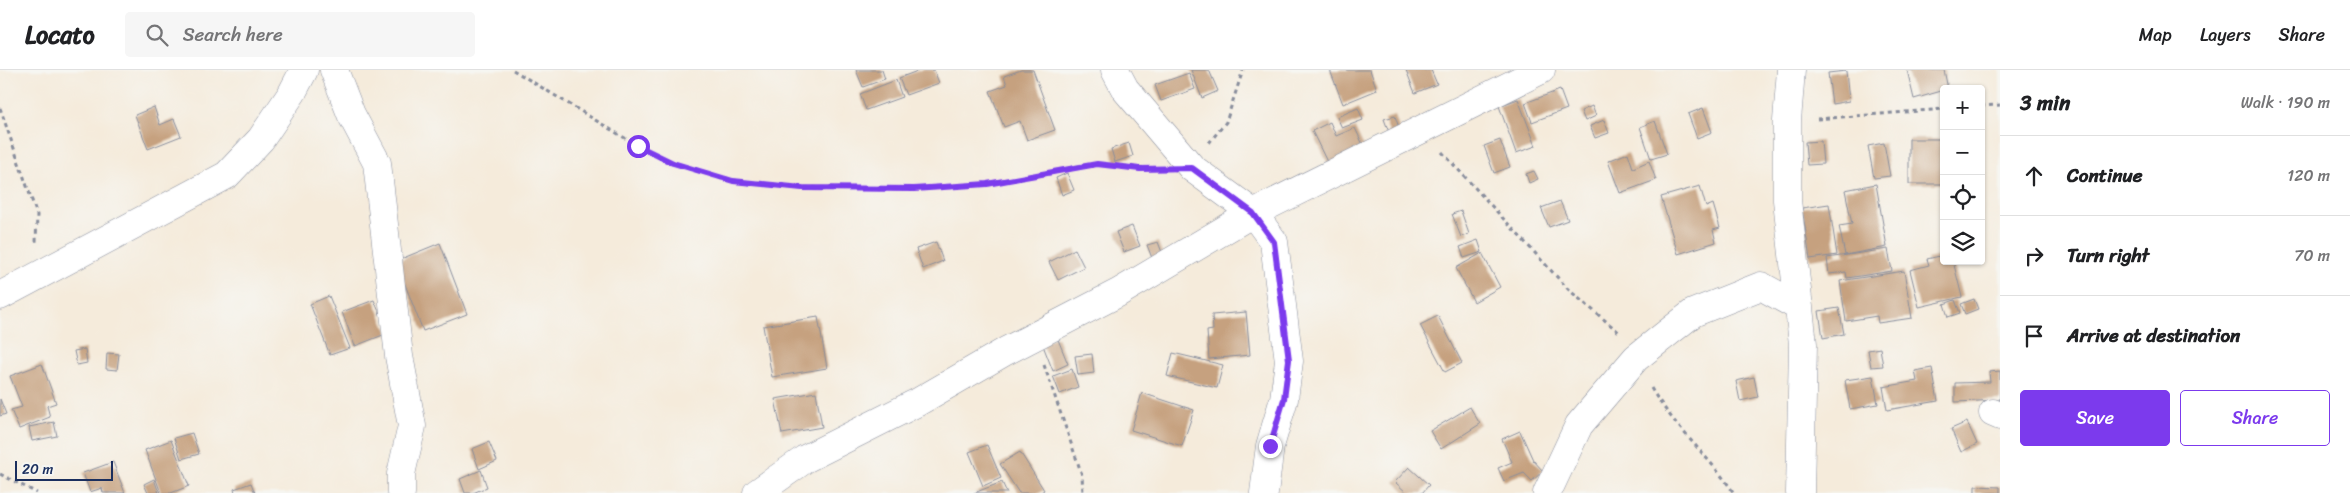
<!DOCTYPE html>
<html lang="en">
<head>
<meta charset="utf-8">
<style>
	:root { --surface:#fff; --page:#f6f6f6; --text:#202124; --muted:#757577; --line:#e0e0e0; --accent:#7c3aed }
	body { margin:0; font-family:Sriracha,sans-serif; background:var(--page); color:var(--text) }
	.controls { position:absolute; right:15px; top:15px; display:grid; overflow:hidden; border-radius:5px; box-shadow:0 1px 4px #0004 }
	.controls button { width:45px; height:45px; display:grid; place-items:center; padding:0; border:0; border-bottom:1px solid var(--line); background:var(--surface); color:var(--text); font:25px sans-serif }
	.scale { position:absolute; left:15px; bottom:12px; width:98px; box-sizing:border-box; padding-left:5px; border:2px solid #1b2f5e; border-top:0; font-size:14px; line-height:18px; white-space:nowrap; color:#1b2f5e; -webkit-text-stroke:4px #f6f6f2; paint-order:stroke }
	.stop { position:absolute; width:15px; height:15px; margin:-11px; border:4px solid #7c3aed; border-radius:50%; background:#fff }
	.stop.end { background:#7c3aed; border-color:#fff; box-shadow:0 1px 5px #0008 }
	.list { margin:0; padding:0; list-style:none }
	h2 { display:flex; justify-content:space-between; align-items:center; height:65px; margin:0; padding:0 20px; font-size:21px }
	h2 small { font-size:16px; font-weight:400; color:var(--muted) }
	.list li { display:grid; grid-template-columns:32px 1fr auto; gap:15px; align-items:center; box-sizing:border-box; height:80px; padding:0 20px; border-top:1px solid var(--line) }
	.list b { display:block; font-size:19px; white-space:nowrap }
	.list em { font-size:16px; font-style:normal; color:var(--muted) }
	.actions { display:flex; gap:10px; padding:15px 20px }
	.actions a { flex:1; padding:11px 0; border:1px solid var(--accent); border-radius:5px; text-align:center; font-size:18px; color:var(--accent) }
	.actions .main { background:var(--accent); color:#fff }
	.icon { flex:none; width:28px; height:28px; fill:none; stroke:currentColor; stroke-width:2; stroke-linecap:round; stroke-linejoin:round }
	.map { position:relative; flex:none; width:2000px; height:423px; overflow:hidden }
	header { display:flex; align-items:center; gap:30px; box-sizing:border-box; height:70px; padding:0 25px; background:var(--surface); border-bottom:1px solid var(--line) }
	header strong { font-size:24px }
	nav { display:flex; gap:28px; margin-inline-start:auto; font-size:18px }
	.search { width:350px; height:45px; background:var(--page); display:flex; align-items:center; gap:12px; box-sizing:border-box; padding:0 18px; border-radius:5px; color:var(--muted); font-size:19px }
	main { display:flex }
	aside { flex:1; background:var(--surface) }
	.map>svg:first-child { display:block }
	.building { fill:#c6a17f }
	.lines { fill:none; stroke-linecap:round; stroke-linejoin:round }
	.street-casing { stroke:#888d9c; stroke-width:29 }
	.path { stroke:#888d9c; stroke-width:3; stroke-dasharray:4 4; stroke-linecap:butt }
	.street { stroke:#fff; stroke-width:28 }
	.route { stroke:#7c3aed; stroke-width:6 }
</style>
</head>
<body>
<header>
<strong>Locato</strong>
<div class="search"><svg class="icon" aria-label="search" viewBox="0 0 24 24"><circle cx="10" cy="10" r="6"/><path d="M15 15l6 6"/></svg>Search here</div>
<nav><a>Map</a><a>Layers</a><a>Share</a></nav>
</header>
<main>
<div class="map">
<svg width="2000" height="423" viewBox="0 0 2000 423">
	<rect width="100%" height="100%" fill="#f6f6f2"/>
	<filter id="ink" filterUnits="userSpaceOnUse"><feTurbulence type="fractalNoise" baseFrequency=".02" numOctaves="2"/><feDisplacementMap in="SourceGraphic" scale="10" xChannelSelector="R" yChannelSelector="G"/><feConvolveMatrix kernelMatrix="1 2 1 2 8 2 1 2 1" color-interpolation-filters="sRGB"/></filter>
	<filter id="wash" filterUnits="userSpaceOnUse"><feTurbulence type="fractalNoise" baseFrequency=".0096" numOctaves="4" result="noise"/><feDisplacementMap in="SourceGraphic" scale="20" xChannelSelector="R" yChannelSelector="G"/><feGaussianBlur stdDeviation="1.12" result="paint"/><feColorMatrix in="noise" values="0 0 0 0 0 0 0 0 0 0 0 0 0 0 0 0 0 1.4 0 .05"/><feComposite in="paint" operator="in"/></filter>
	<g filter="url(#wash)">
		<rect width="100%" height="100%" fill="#f5ebdb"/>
		<g id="blocks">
			<path class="building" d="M856,0H882L885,9L863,17Z
				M920,0H934L939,13L906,25L899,8Z
				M1021,0H1033L1055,60L1027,70L1020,51L1004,57L990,21L1007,15L1004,6Z
				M1191,0H1209L1218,21L1202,28Z
				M1330,0H1370L1377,20L1343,34Z
				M1406,0H1431L1437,14L1415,23Z
				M1907,0H1944L1948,19L1914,29Z
				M1846,1L1849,31L1832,34L1828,3Z
				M1189,3L1195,19L1161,31L1155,15Z
				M896,10L902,27L866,40L860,24Z
				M1560,20L1567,39L1532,52L1525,33Z
				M1518,29L1536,76L1516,83L1499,36Z
				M1592,36L1596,46L1585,51L1581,41Z
				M154,37L160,55L174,49L181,66L148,79L135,45Z
				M1358,38L1363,50L1342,58L1337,47Z
				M1703,38L1712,62L1697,68L1688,44Z
				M1395,46L1400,61L1390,65L1384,49Z
				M1604,50L1609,63L1595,68L1590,56Z
				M1655,51L1667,84L1651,89L1640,57Z
				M1330,52L1336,66L1355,58L1365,79L1329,96L1312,61Z
				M1909,69H1944V114H1909Z
				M1500,70L1510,97L1494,103L1484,76Z
				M1821,71L1823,94L1807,95L1805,72Z
				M1129,73L1133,86L1115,92L1111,79Z
				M1884,73L1890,106L1874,108L1868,76Z
				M1628,83L1633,98L1649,91L1656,110L1620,123L1608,91Z
				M1534,101L1538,109L1529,113L1526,104Z
				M1067,103L1074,120L1062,125L1056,108Z
				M1876,114L1887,177L1845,185L1839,156L1852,154L1845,120Z
				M1700,116L1706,137L1713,134L1720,158L1713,160L1716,172L1678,184L1661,127Z
				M1560,131L1568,150L1549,157L1541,138Z
				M1829,134L1837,185L1810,189L1802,138Z
				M1461,141L1469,164L1461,167L1452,144Z
				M1132,156L1140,176L1124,182L1116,162Z
				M1478,170L1482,182L1464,188L1460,177Z
				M936,172L943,191L923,199L916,179Z
				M1158,172L1163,185L1152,188L1147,175Z
				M440,173L467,244L423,261L396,191Z
				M1075,179L1084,197L1058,210L1049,192Z
				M1888,179L1892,201L1847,208L1846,202L1829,204L1827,188Z
				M1482,183L1500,217L1474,232L1456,198Z
				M1944,185V191H1953L1962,227L1919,237L1910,200L1929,195L1927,189Z
				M1904,201L1912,248L1878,253L1877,246L1846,251L1840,211Z
				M329,226L350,278L330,285L310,234Z
				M1974,229L1978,239L1965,244L1961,234Z
				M374,230L388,263L355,276L342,242Z
				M1955,230L1960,243L1948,247L1944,234Z
				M1839,238L1844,264L1823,268L1819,241Z
				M1246,242L1250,285L1209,289L1207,261L1213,260L1212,245Z
				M1438,246L1462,293L1445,302L1420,255Z
				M818,247L827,298L772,307L763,256Z
				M1057,267L1068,294L1053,301L1042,273Z
				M1880,278L1883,296L1871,297L1868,280Z
				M85,279L87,293L77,295L74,281Z
				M107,283L119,284L117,300L106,299Z
				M1173,283L1223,295L1217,318L1167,306Z
				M1092,284L1094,303L1078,305L1075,286Z
				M42,294L56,333L47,336L50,347L19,359L11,340L22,337L10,306Z
				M1932,298L1938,331L1887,340L1883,317L1917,311L1915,301Z
				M1072,299L1078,317L1060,324L1053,306Z
				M2000,301V330L1955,332V313L1990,312L1989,302Z
				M1873,306L1878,334L1850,339L1845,310Z
				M1754,307L1758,327L1740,331L1736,311Z
				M816,322L822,357L782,364L775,329Z
				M1142,323L1194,340L1182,376L1131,360Z
				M0,329L6,344L0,346Z
				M1470,337L1480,354L1441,379L1430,361Z
				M54,352L57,366L32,371L29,357Z
				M1967,352L1977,374L1961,382L1951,359Z
				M1520,361L1533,390L1543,401L1532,411L1524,403L1504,411L1498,398L1512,392L1502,369Z
				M192,363L199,384L181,389L174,368Z
				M171,370L189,416L171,423H161L145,380Z
				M489,372L497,391L479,399L472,379Z
				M987,375L1001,408L983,416L969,382Z
				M1020,382L1044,420L1040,423H1019L1000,394Z
				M113,392L125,423H103L102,418L90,422L83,403Z
				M1409,397L1429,415L1422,423H1407L1395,412Z
				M481,400L487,417L473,423H465L460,409Z
				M154,409L159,423H148L144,414Z
				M1002,412L1007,423H974Z
				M251,413L255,423H235L234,419Z
				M1975,416L2000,417V423H1975Z"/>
		</g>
	</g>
	<g filter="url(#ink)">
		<use href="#blocks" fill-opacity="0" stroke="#888d9c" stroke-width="1"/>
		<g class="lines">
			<g class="street-casing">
				<path id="street" d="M334,0L351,44L377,93L399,286L412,356L401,404V423
					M1115,0L1125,19L1192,98L1253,143L1274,172L1289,291L1284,329L1270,376L1264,423
					M1791,0L1787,51V130L1803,274L1800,423
					M0,226L227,105L261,69L292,23L304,0
					M1993,343L2000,346
					M757,423L805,389L918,332L1006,281L1118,223L1253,143L1541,0
					M1547,423L1579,355L1636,288L1693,243L1761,216L1799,237"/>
			</g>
			<path class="path" d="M513,0L638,76L673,93L733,111L802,118L914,119L987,114L1097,94L1152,99
				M1981,36L2000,35
				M0,38L37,145L36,172
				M1817,49L1944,39
				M1209,73L1226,52L1243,0
				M1442,82L1569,220L1620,263
				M1044,295L1082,405L1083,423
				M1651,318C1674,357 1709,386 1734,423
				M0,404L37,423"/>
			<use href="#street" class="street"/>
		</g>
	</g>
	<g class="lines" filter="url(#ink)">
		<path class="route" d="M638,76L673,93L733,111L802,118L914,119L987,114L1097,94L1140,99L1192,98L1253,143L1274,172L1289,290L1284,329L1270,376"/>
	</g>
</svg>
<div class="controls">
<button>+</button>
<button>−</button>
<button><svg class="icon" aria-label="locate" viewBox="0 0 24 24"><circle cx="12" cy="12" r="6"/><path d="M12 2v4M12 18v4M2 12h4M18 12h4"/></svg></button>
<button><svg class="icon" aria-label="layers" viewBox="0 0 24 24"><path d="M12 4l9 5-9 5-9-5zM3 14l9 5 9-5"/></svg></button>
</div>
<div class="scale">20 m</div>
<div class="stop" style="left:638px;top:76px"></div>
<div class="stop end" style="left:1270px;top:376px"></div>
</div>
<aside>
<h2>3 min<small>Walk · 190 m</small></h2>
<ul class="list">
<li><svg class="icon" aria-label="ahead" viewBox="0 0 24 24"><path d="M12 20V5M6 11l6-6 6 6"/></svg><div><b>Continue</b></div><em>120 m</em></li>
<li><svg class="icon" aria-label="right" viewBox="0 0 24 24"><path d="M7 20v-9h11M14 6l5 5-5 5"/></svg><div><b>Turn right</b></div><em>70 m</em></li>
<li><svg class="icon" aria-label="arrive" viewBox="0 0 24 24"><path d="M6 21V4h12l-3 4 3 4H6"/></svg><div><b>Arrive at destination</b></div></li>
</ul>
<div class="actions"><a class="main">Save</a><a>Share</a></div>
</aside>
</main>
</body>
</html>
